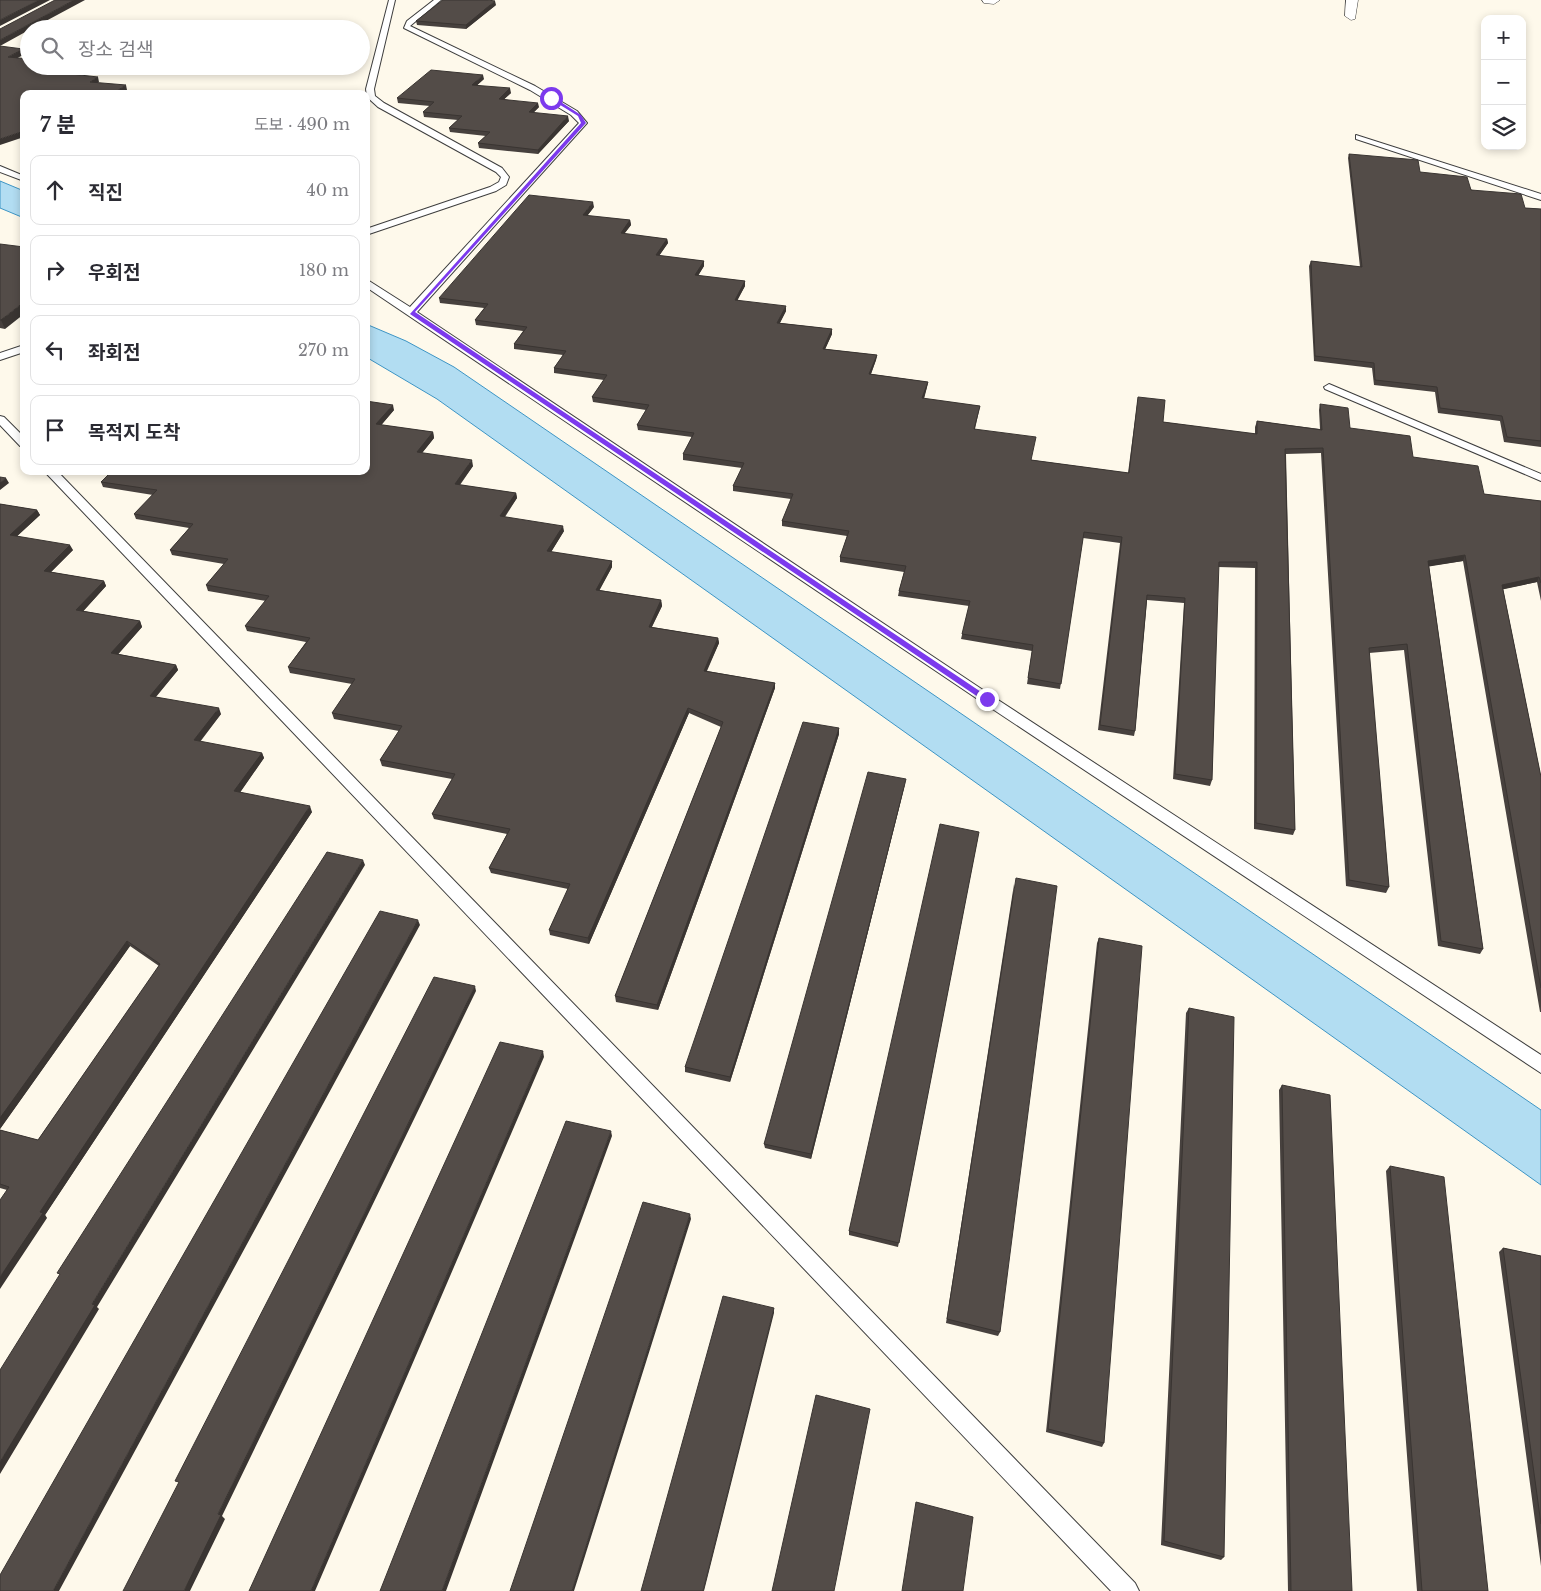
<!DOCTYPE html>
<html lang="ko">
<head>
<meta charset="utf-8">
<style>
	:root { --surface:#fff; --page:#f7f7f7; --text:#2b2b33; --muted:#7c7c81; --line:#e1e1e2 }
	body { margin:0; font-family:"Libre Baskerville","Noto Sans KR",serif; background:var(--page); color:var(--text) }
	.controls { position:absolute; right:15px; top:15px; display:grid; overflow:hidden; border-radius:10px; box-shadow:0 2px 8px #0003 }
	.controls button { width:45px; height:45px; display:grid; place-items:center; padding:0; border:0; border-bottom:1px solid var(--line); background:var(--surface); color:var(--text); font:25px sans-serif }
	.stop { position:absolute; width:15px; height:15px; margin:-11px; border:4px solid #7c3aed; border-radius:50%; background:#fff }
	.stop.end { background:#7c3aed; border-color:#fff; box-shadow:0 1px 5px #0008 }
	.list { margin:0; padding:0; list-style:none }
	h2 { display:flex; justify-content:space-between; align-items:center; height:65px; margin:0; padding:0 20px; font-size:21px }
	h2 small { font-size:16px; font-weight:400; color:var(--muted) }
	.list li { display:grid; grid-template-columns:32px 1fr auto; gap:15px; align-items:center; box-sizing:border-box; height:70px; margin:0 10px 10px; padding:0 10px; border:1px solid var(--line); border-radius:10px }
	.list b { display:block; font-size:19px; white-space:nowrap }
	.list em { font-size:16px; font-style:normal; color:var(--muted) }
	.icon { flex:none; width:28px; height:28px; fill:none; stroke:currentColor; stroke-width:2; stroke-linecap:round; stroke-linejoin:round }
	.map { position:relative; flex:none; width:1541px; height:1591px; overflow:hidden }
	.search { position:absolute; background:var(--surface); box-shadow:0 2px 8px #0003; left:20px; top:20px; width:350px; height:55px; display:flex; align-items:center; gap:12px; box-sizing:border-box; padding:0 18px; border-radius:28px; color:var(--muted); font-size:19px }
	.panel { position:absolute; background:var(--surface); box-shadow:0 2px 8px #0003; left:20px; top:90px; width:350px; height:385px; border-radius:10px }
	.map>svg:first-child { display:block }
	.water { fill:#b2ddf2; stroke:#3d95c5 }
	.lines { fill:none; stroke-linecap:round; stroke-linejoin:round }
	.service-casing { stroke:#3e3e3e; stroke-width:2 }
	.minor-casing { stroke:#3e3e3e; stroke-width:1 }
	.service { fill:#fff; fill-rule:evenodd }
	.minor { fill:#fff; fill-rule:evenodd }
	.wall { fill:#47413e }
	.shaded-wall { fill:#3a3532 }
	.building { fill:#534c48; stroke:#3a3532 }
	.route { fill:#7c3aed }
</style>
</head>
<body>
<div class="map">
<svg width="1541" height="1591" viewBox="0 0 1541 1591">
	<rect width="100%" height="100%" fill="#fef9eb"/>
	<path class="water" d="M0,181L24,191V218L0,208Z
		M366,324L406,341L454,367L1541,1110V1185L437,399L366,357Z"/>
	<g class="lines">
		<g class="service-casing">
			<path id="service" d="M389,0H395L374,89L375,96L384,103L502,168L509,177L506,185L496,191L366,235V229L490,187L499,182L501,177L496,172L378,107L367,97L366,89Z
				M434,0H441L410,26L535,86L577,111L587,123L417,312L992,696L1541,1055V1073L982,702L366,287V279L410,307L579,123L571,115L530,90L404,28L407,21Z
				M1356,135L1541,194V200L1356,139Z
				M0,166L24,176V181L0,172Z
				M24,345V352L0,360V353Z
				M1329,384L1541,474V481L1325,389L1324,387Z
				M0,416L4,417L24,437V447L20,446L0,425Z
				M44,471H57L1135,1583L1139,1591H1111Z"/>
		</g>
		<g class="minor-casing">
			<path id="minor" d="M982,0H1000L994,4L984,3Z
				M1346,0H1358L1355,19L1351,20L1345,16Z"/>
		</g>
		<use href="#service" class="service"/>
		<use href="#minor" class="minor"/>
	</g>
	<path class="wall" d="M496,5L466,29L417,25L416,21Z
		M484,79L477,85L511,93L504,99L539,107L533,113L569,121L538,154L479,148L478,143L486,136L450,132L449,128L458,120L424,117L423,112L430,106L398,103L397,98Z
		M1349,154L1420,172L1525,208L1541,209V447L1504,442L1500,421L1438,413L1435,392L1374,385L1372,368L1314,361L1309,266L1311,261L1360,267L1348,158Z
		M594,207L587,216L630,220L631,225L624,234L667,239L668,243L659,256L704,261V266L698,276L745,281V286L737,300L786,311L780,323L832,329V334L825,349L877,355L876,360L871,374L928,382L927,387L924,399L980,406L975,429L1032,460L1128,473L1138,397L1163,422L1255,434V427L1257,421L1320,429L1319,410L1320,404L1350,428L1413,457L1484,494L1541,501V601L1537,582L1503,589L1541,777V1012H1540L1463,561L1429,566L1483,949L1480,954L1438,946L1404,650L1369,653L1389,887L1386,893L1346,886L1321,453L1286,454L1295,830L1293,835L1254,829L1255,568L1218,567L1212,780L1210,786L1173,779L1184,603L1147,600L1135,731L1134,736L1098,730L1120,543L1083,538L1060,689L1027,684L1032,651L961,639L969,606L898,596L899,591L904,572L840,562V557L847,536L782,526V521L791,499L733,491V486L742,468L683,460V454L692,437L638,430L637,425L646,410L593,402L592,397L604,380L554,373V368L563,355L514,349V344L523,331L476,325L475,320L484,308L440,303L439,298Z
		M0,244L5,329L0,328Z
		M366,401L394,410L381,425L433,432L434,438L422,453L473,466L460,485L516,493L517,498L505,517L564,531L551,552L612,561V567L599,590L661,600L662,606L652,627L718,638L719,643L707,671L775,683V688L658,1010L616,1002L615,996L721,727L689,713L589,944L550,935L549,930L568,889L491,873L489,868L507,834L434,819L432,814L452,779L382,766L380,760L399,731L334,719L332,713L352,684L290,673L288,667L306,642L247,631L245,626L266,601L208,591L206,585L224,564L172,555L170,550L189,528L136,519L134,514L153,495L103,487L101,482Z
		M0,504L37,510L40,515L17,536L73,550L51,572L104,581L106,586L83,611L140,621L142,627L118,654L176,665L178,670L156,697L221,714L200,742L262,753L264,758L240,792L312,812L45,1215L47,1218L7,1190L0,1188V1130L38,1140L159,966L130,946L0,1129Z
		M839,728V734L730,1082L685,1072V1067Z
		M905,784L811,1159L765,1148L764,1144Z
		M978,837L898,1247L849,1235V1231Z
		M1014,884L1000,1332L998,1336L946,1323Z
		M1099,938L1104,1443L1102,1447L1046,1432L1097,943Z
		M1189,1008L1224,1557L1221,1560L1161,1545L1186,1013Z
		M1282,1085L1352,1591H1288L1279,1090Z
		M1390,1166L1488,1591H1417L1386,1171Z
		M1503,1248L1541,1256V1566L1499,1252Z"/>
	<path class="shaded-wall" d="M39,0H50L0,26V20Z
		M74,0H85L31,29H29V30L0,46V40Z
		M495,1L496,5L466,29V25Z
		M23,49L25,54L10,62L8,57Z
		M70,68L71,73L64,78L62,73Z
		M483,75L484,79L473,89L472,85Z
		M98,77L99,82L91,87L90,82Z
		M126,85L127,90L122,94H112Z
		M510,88L511,93L500,103L499,99Z
		M538,103L539,107L529,117V112Z
		M568,116L569,121L538,154V150Z
		M24,131V137L0,145V139Z
		M593,202L594,207L584,220L583,215Z
		M630,220L631,225L621,238V233Z
		M667,239L668,243L656,260V255Z
		M704,261V266L695,280V275Z
		M745,281V286L735,305V300Z
		M24,302V314L5,329L1,320Z
		M786,306V311L777,328V323Z
		M832,329V334L823,354V349Z
		M877,355L876,360L869,379V374Z
		M368,364L370,369L366,373V367Z
		M928,382L927,387L922,404V398Z
		M393,405L394,410L378,429L376,424Z
		M433,432L434,438L418,458L417,452Z
		M472,460L473,466L456,489L455,484Z
		M6,478L9,483L0,490V483Z
		M516,493L517,498L501,521L500,516Z
		M37,510L40,515L13,540L10,535Z
		M563,526L564,531L548,557L547,551Z
		M70,545L73,550L47,576L44,571Z
		M1465,555L1463,561L1426,567L1428,561Z
		M612,561V567L597,595L596,590Z
		M1539,577L1537,582L1500,590L1502,585Z
		M104,581L106,586L79,616L76,610Z
		M661,600L662,606L649,632V627Z
		M140,621L142,627L114,659L111,653Z
		M718,638L719,643L704,676V671Z
		M176,665L178,670L152,701L150,696Z
		M775,683V688L658,1010L657,1005Z
		M219,708L221,714L196,746L194,740Z
		M688,708L689,713L589,944L588,938Z
		M839,728V734L730,1082V1077Z
		M262,753L264,758L237,797L234,791Z
		M906,779L905,784L811,1159V1154Z
		M310,806L312,812L45,1215L47,1218L0,1289V1277L40,1212Z
		M363,860L365,865L97,1307L99,1309L0,1474V1462L92,1304Z
		M418,920L420,925L59,1591H53Z
		M127,941L130,946L0,1129V1118Z
		M475,986L476,991L222,1516L225,1519L190,1591H184L218,1514Z
		M543,1051L544,1057L315,1591H311Z
		M611,1131L612,1136L446,1591H442Z
		M690,1214L691,1219L574,1591H572Z
		M774,1308V1313L704,1591H703Z"/>
	<path class="building" d="M0,0H39L0,20Z
		M55,0H74L0,40V29Z
		M443,0H488L495,1L466,25L416,21Z
		M0,46L23,49L8,57L29,59V66H46L70,68L62,73L98,77L90,82L126,85L112,94H24V131L0,139Z
		M431,70L483,75L472,85L510,88L499,99L538,103L529,112L568,116L538,150L478,143L490,132L449,128L462,116L423,112L434,102L397,98Z
		M1349,154L1418,160L1420,172L1467,177L1471,190L1521,194L1525,208L1541,209V441L1507,437L1502,416L1440,408L1437,387L1375,380L1374,363L1315,356L1311,261L1362,267Z
		M529,195L593,202L583,215L630,220L621,233L667,239L656,255L704,261L695,275L745,281L735,300L786,306L777,323L832,329L823,349L877,355L869,374L928,382L922,398L980,406L974,429L1036,437L1031,460L1129,473L1138,397L1165,400L1163,422L1257,434V421L1322,430L1320,404L1348,408L1350,428L1410,436L1413,457L1478,466L1484,494L1541,501V583L1539,577L1502,585L1541,777V988L1465,555L1428,561L1483,949L1441,941L1407,644L1369,648L1389,887L1349,880L1323,448L1285,449L1295,830L1256,823L1257,562H1219L1212,780L1175,774L1185,598L1147,595L1135,731L1100,725L1122,537L1084,532L1061,684L1028,678L1033,645L962,634L970,601L899,591L906,566L840,557L849,531L782,521L793,494L733,486L744,463L683,454L694,433L637,425L649,405L592,397L607,375L554,368L566,351L514,344L527,327L475,320L488,304L439,298Z
		M0,244L24,247V263L21,265H24V302L1,320H0Z
		M366,401L393,405L376,424L433,432L417,452L472,460L455,484L516,493L500,516L563,526L547,551L612,561L596,590L661,600L649,627L718,638L704,671L775,683L657,1005L615,996L723,722L688,708L588,938L549,930L570,884L489,868L510,829L432,814L455,774L380,760L402,726L332,713L355,679L288,667L310,638L245,626L269,596L206,585L228,559L170,550L193,524L134,514L157,490L101,482L112,471H366Z
		M0,477L6,478L0,483Z
		M0,504L37,510L10,535L70,545L44,571L104,581L76,610L140,621L111,653L176,665L150,696L219,708L194,740L262,753L234,791L310,806L40,1212L43,1213L0,1277V1200L9,1187L0,1184V1130L38,1140L160,964L127,941L0,1118Z
		M803,722L839,728L730,1077L685,1067Z
		M868,772L906,779L811,1154L764,1144Z
		M940,824L979,832L899,1243L849,1231Z
		M327,852L363,860L92,1304L95,1305L0,1462V1370L60,1274L57,1273Z
		M1016,878L1057,886L1000,1332L947,1319Z
		M380,911L418,920L53,1591H0V1575Z
		M1099,938L1142,946L1104,1443L1048,1429Z
		M434,977L475,986L218,1514L221,1515L184,1591H123L179,1482L175,1481Z
		M1189,1008L1234,1017L1224,1557L1164,1541Z
		M500,1042L543,1051L311,1591H249Z
		M1282,1085L1330,1095L1352,1591H1291Z
		M566,1121L611,1131L442,1591H380Z
		M1390,1166L1444,1177L1488,1591H1422Z
		M643,1202L690,1214L572,1591H510Z
		M1503,1248L1541,1256V1524Z
		M723,1296L774,1308L703,1591H641Z
		M816,1395L870,1409L834,1591H772Z
		M916,1502L973,1517L963,1591H902Z"/>
	<path class="route" d="M553,97L581,115L586,123L415,312L990,698V701H984L410,314L581,123L578,116L549,98Z"/>
</svg>
<div class="controls">
<button>+</button>
<button>−</button>
<button><svg class="icon" aria-label="layers" viewBox="0 0 24 24"><path d="M12 4l9 5-9 5-9-5zM3 14l9 5 9-5"/></svg></button>
</div>
<div class="stop" style="left:551px;top:98px"></div>
<div class="stop end" style="left:987px;top:699px"></div>
<div class="search"><svg class="icon" aria-label="search" viewBox="0 0 24 24"><circle cx="10" cy="10" r="6"/><path d="M15 15l6 6"/></svg>장소 검색</div>
<section class="panel">
<h2>7 분<small>도보 · 490 m</small></h2>
<ul class="list">
<li><svg class="icon" aria-label="ahead" viewBox="0 0 24 24"><path d="M12 20V5M6 11l6-6 6 6"/></svg><div><b>직진</b></div><em>40 m</em></li>
<li><svg class="icon" aria-label="right" viewBox="0 0 24 24"><path d="M7 20v-9h11M14 6l5 5-5 5"/></svg><div><b>우회전</b></div><em>180 m</em></li>
<li><svg class="icon" aria-label="left" viewBox="0 0 24 24"><path d="M17 20v-9H6M10 6l-5 5 5 5"/></svg><div><b>좌회전</b></div><em>270 m</em></li>
<li><svg class="icon" aria-label="arrive" viewBox="0 0 24 24"><path d="M6 21V4h12l-3 4 3 4H6"/></svg><div><b>목적지 도착</b></div></li>
</ul>
</section>
</div>
</body>
</html>
